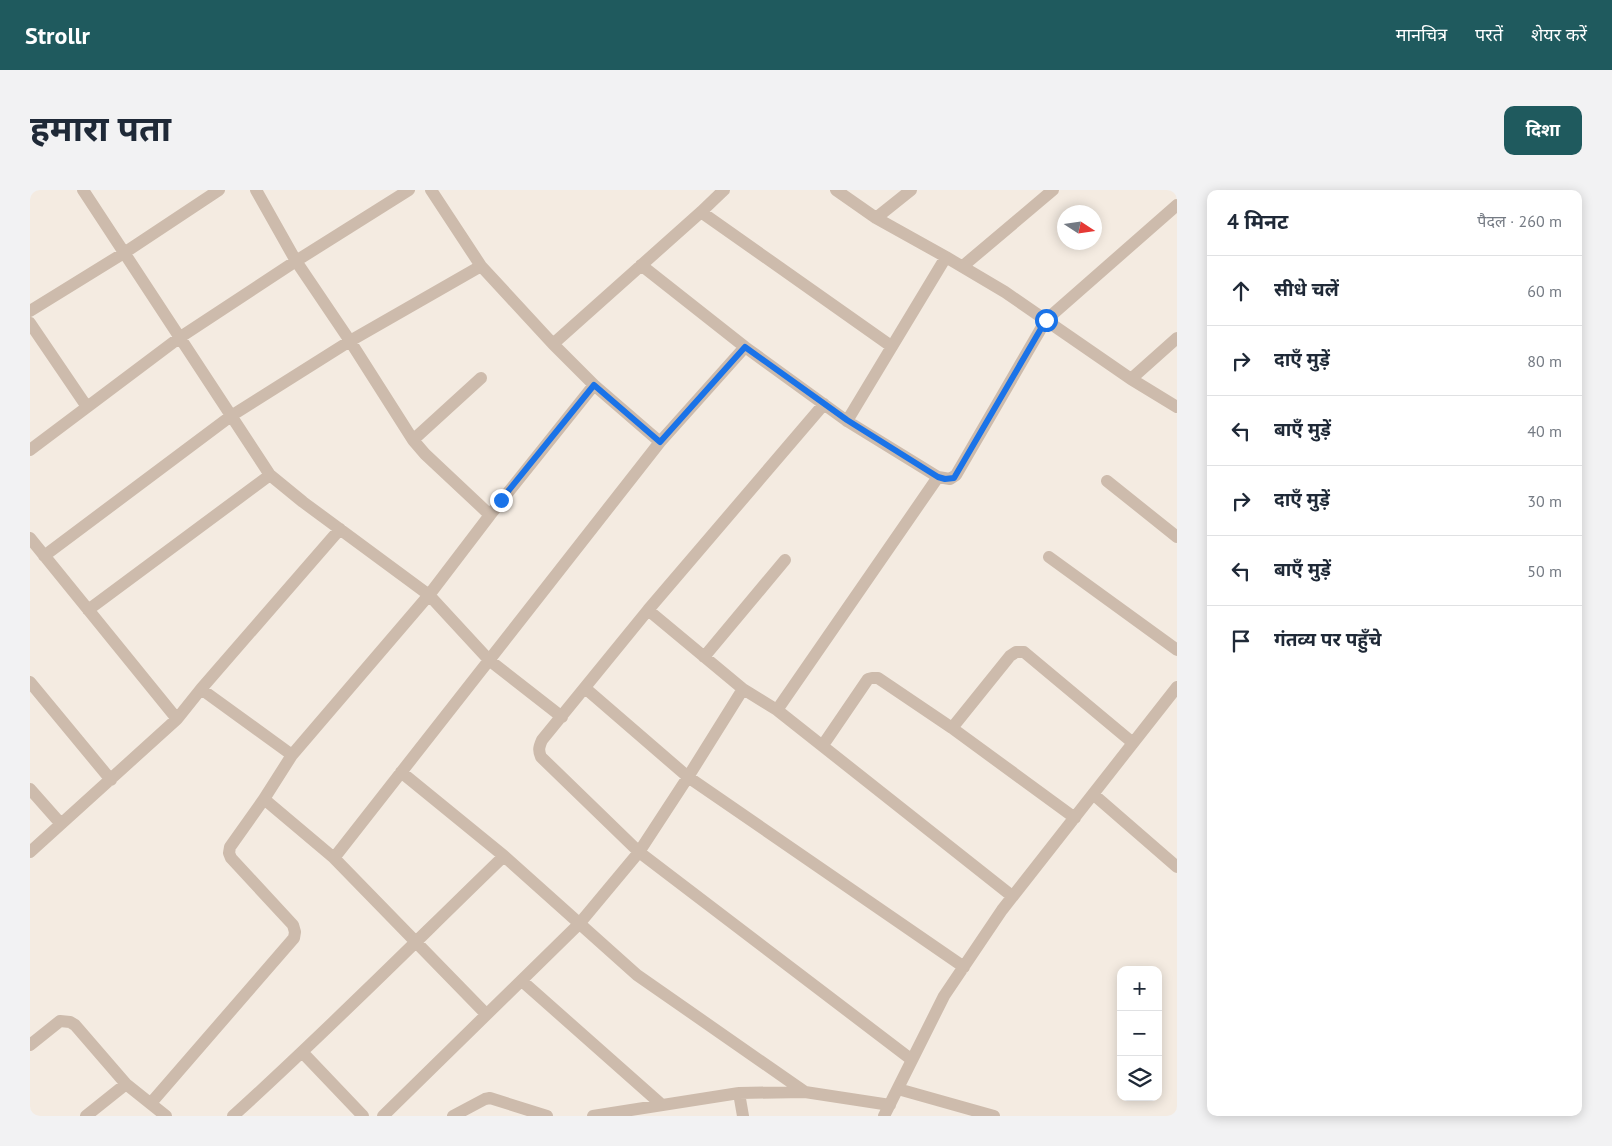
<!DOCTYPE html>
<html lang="hi">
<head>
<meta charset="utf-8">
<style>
	:root { --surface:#fff; --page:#f2f2f3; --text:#1f2937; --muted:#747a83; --line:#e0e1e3; --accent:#1f5a5e }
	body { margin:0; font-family:"PT Sans","Noto Sans Devanagari",sans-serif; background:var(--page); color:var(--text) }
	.controls { position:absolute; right:15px; bottom:15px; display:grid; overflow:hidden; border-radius:10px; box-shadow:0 2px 12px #0003 }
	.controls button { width:45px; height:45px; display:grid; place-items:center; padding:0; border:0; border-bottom:1px solid var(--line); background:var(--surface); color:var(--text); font:25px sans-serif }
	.compass { position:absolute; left:1027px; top:15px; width:45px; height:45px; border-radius:50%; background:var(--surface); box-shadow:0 2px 12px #0003; rotate:102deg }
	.stop { position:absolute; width:15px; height:15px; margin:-11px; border:4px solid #1a73e8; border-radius:50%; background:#fff }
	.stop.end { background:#1a73e8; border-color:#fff; box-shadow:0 1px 5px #0008 }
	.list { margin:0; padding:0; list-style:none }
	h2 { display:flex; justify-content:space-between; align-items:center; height:65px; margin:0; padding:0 20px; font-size:21px }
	h2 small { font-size:16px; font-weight:400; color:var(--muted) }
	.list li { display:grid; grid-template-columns:32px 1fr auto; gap:15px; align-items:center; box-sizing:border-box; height:70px; padding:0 20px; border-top:1px solid var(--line) }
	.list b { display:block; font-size:19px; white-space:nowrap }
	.list em { font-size:16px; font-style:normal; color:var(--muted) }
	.icon { flex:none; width:28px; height:28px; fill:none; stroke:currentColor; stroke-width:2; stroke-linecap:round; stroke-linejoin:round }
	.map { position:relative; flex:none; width:1147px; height:926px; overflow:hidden; border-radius:10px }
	header { display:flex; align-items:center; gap:30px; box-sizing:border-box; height:70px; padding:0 25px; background:var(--accent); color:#fff }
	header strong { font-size:24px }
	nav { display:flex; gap:28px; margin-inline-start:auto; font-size:18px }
	.intro { display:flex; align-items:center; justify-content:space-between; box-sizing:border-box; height:120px; padding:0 30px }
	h1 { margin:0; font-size:35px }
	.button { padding:12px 22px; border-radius:10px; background:var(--accent); color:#fff; font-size:18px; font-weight:700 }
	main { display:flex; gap:30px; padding:0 30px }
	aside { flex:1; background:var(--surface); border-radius:10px; box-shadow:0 2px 12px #0003 }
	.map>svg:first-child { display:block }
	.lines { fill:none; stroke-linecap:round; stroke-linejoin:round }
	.minor { stroke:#cdbbac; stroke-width:12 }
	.route { stroke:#1a73e8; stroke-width:6 }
</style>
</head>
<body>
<header>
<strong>Strollr</strong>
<nav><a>मानचित्र</a><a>परतें</a><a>शेयर करें</a></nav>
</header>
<div class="intro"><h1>हमारा पता</h1><a class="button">दिशा</a></div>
<main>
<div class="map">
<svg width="1147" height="926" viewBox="0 0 1147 926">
	<rect width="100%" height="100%" fill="#f4ebe1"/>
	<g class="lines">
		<path class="minor" d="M53,0L240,285L273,312L399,405L459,470L532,527
			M226,0L266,71L320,151L383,250L395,264L460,325
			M401,0L451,76L523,154L564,195L630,252
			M806,0L846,28L916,67L975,102L1101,189L1147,217
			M671,22L861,156
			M846,28L881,0
			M611,75L715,157L817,231L908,287L920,289L926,285L1016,130L1147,15
			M933,76L1023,0
			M0,121L94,63L189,0
			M0,133L57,217
			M523,154L671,22L694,0
			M1101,189L1147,148
			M794,214L618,420L512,550C509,557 508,560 511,567L609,662L882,870
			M817,231L916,67
			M383,250L451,188
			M0,260L149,148L266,71L379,0
			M1077,291L1147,347
			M0,348L147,529
			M14,366L201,226L320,151L451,76
			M1019,367L1147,460
			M58,420L240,285
			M618,420L713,499L747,520L982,706
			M674,467L755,370
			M0,492L81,590
			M555,498L658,587L934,777
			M171,499L262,565
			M747,520L908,287
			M922,538L980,466L986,462H994L1103,553
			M793,555L838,489L842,488H848L922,538L1045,628
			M371,582L474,666L607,785L775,902
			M0,599L31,634
			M1063,604L1147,677
			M234,609L304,668L456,824
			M0,662L147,529L171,499L310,339
			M304,668L630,252L715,157
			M492,791L632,915
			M0,855L30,831L40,832L45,835L96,894L136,926
			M273,863L333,926
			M868,899L964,926
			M709,903L713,926
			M121,913L264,748L265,742L263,735L201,668L199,663L200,657L234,609L262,565L399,405L460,325L564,195
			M56,926L96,894
			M203,926C296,842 384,753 474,666
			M353,926L549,734L609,662L658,587L713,499
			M423,926L455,909L460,908L517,926
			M563,926L709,903L775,902L860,915
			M854,926L914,806L972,720L1147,497"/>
	</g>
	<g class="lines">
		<path class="route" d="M471,310L564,195L630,252L715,157L817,230L908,287L915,289L924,288L1016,130"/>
	</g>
</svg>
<div class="controls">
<button>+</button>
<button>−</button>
<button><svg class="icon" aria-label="layers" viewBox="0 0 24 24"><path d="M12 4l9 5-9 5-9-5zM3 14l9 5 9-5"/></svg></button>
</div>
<svg class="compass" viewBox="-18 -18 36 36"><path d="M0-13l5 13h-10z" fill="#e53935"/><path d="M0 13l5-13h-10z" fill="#747a83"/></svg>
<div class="stop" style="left:1016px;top:130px"></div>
<div class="stop end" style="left:471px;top:310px"></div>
</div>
<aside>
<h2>4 मिनट<small>पैदल · 260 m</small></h2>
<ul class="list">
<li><svg class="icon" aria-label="ahead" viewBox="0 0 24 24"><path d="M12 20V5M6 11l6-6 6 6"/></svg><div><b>सीधे चलें</b></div><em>60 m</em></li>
<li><svg class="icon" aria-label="right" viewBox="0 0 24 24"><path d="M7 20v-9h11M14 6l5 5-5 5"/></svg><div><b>दाएँ मुड़ें</b></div><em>80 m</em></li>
<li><svg class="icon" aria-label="left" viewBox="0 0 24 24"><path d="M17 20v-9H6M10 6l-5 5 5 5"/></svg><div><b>बाएँ मुड़ें</b></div><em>40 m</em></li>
<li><svg class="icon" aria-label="right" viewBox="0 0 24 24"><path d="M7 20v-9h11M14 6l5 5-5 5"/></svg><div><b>दाएँ मुड़ें</b></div><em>30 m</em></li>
<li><svg class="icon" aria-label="left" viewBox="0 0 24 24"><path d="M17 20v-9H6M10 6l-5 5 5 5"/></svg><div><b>बाएँ मुड़ें</b></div><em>50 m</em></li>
<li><svg class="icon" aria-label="arrive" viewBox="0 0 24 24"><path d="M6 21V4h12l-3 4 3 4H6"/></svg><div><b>गंतव्य पर पहुँचे</b></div></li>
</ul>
</aside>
</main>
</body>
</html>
